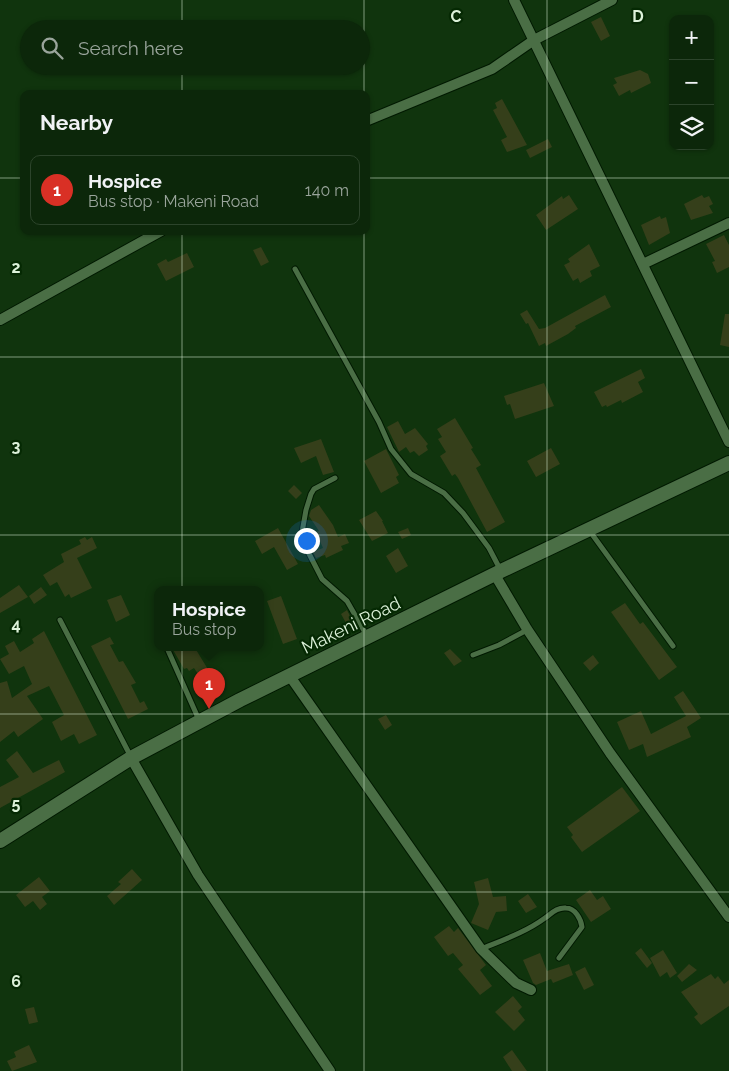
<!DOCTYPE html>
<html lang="en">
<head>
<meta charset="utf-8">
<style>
	:root { --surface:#0c270a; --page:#152f13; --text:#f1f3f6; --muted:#9aa59c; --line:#2c442b; --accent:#d93025 }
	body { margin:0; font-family:Raleway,sans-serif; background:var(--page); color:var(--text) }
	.controls { position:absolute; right:15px; top:15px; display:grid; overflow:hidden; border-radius:10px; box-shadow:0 1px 4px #0004 }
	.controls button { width:45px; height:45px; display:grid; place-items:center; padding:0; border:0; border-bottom:1px solid var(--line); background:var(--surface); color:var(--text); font:25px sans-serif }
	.you { position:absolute; left:306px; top:540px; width:18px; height:18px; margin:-12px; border:4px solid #fff; border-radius:50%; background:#1a73e8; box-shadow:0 0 0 8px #1a73e833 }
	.badge { display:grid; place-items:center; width:32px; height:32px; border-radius:50%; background:var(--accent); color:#fff; font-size:16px; font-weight:700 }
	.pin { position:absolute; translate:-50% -41px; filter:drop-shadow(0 1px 2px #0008) }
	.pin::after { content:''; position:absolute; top:26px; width:18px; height:15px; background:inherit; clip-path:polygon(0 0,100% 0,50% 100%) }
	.popup { position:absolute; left:154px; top:586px; width:110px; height:65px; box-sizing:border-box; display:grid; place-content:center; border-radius:10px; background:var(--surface); filter:drop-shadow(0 1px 4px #0005); font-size:16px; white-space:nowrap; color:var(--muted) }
	.popup b { font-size:19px; color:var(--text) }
	.popup::after { content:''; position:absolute; left:50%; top:100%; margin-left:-10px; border:10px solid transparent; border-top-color:var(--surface) }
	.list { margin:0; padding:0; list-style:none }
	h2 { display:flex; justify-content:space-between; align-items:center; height:65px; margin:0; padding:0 20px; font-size:21px }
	h2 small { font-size:16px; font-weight:400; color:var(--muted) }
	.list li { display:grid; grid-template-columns:32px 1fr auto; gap:15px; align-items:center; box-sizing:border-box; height:70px; margin:0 10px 10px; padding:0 10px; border:1px solid var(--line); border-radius:10px }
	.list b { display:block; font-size:19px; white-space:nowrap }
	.list p { margin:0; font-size:16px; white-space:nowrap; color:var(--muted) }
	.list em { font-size:16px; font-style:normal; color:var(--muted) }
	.icon { flex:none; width:28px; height:28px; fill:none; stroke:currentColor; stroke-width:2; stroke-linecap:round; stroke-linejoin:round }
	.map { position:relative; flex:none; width:729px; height:1071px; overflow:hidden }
	.search { position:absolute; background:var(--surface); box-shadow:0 1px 4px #0004; left:20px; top:20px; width:350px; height:55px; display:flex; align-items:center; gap:12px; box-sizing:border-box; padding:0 18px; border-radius:28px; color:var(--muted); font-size:19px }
	.panel { position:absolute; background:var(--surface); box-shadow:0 1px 4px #0004; left:20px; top:90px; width:350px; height:145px; border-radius:10px }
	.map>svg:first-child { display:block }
	.building { fill:#353f1a }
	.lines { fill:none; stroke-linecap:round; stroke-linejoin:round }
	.lane-casing { stroke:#011900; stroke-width:7 }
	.street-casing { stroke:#011900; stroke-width:12 }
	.secondary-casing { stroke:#011900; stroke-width:16 }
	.lane { stroke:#4a6e45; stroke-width:5 }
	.street { stroke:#4a6e45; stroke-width:10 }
	.secondary { stroke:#4a6e45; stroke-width:14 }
	.grid { fill:none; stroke:#dcf1d9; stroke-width:1; stroke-opacity:0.55 }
	.labels { text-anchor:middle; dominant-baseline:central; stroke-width:4.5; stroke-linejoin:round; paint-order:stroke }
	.street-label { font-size:18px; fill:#dcf1d9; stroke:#052903 }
	.grid-label { font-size:16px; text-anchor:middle; font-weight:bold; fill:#dcf1d9; stroke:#052903; stroke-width:4.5; stroke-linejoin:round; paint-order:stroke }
</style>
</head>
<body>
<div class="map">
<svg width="729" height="1071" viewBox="0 0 729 1071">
	<rect width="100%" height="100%" fill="#10340d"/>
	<path class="building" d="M601,17L610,36L601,41L591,22Z
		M640,70L648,74L651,83L631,93L630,90L619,96L613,85L617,83L614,78Z
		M502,99L527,145L507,152L501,140L507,137L493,110L497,108L495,103Z
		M548,139L552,147L530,158L526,150Z
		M569,195L578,209L546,230L536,215L562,196L563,199Z
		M702,195L704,198L709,196L713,204L709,206L713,213L691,220L684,204Z
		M660,216L661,219L666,217L670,233L649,245L641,225Z
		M724,235L729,245V267L717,273L712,262L715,261L706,244Z
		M589,244L600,266L590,271L592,276L580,283L578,278L573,281L564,265L570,262L568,259Z
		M261,247L269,262L261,266L253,250Z
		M187,253L194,267L166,281L157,264L166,259L168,262Z
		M605,295L611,307L575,326L576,328L568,334L546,346L545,343L539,346L528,323L526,324L520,314L527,310L539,329L545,328Z
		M725,314H729V347L720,345Z
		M641,369L645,378L638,382L643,392L622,403L621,400L607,407L606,405L602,407L594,392Z
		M544,383L554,406L515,419L510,404L507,405L504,396Z
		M455,418L473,448L471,449L481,465L476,468L505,522L487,532L458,478L455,474L452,476L440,456L446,452L438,439L442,437L437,429Z
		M398,421L405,434L415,428L428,444L426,446L428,450L419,456L414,451L410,453L406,447L399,452L387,427Z
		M321,439L334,472L323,475L316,456L301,463L294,448Z
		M551,448L560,464L536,477L527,461Z
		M386,449L399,475L396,477L399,483L381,493L364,461Z
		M294,485L302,493L296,499L288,491Z
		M319,505L333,525L338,537L345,534L349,543L341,546L343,550L326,558L325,555L316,558L313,552L323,548L316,532L319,531L309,516L311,510Z
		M376,511L383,521H382L388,533L372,541L359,520Z
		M278,528L298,564L287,570L274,547L262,554L255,541Z
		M408,528L411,535L402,539L398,532Z
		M85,537L87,540L92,537L97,548L77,558L92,588L71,598L69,594L65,597L57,582L50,586L43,575L64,562L61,554L81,544L79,540Z
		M398,548L408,566L396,573L386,556Z
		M19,585L28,597L0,613V598Z
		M41,587L47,595L34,604L29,596Z
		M121,595L130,615L116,622L107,600Z
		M281,596L297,639L283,644L267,601Z
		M625,603L640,624L643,622L677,667L659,680L611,612Z
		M347,610L352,620L346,623L341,614Z
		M44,631L97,735L79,744L74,734L61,741L52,722L64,715L49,686L27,696L43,719L18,737L14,731L0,742V683L7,681L12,698L32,684L24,666L9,674L0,659L9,654L5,646L14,641L20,652L34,643L32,639Z
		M110,637L114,644L110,645L119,662L123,661L136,683L131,685L140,703L144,701L148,709L128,719L91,646Z
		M172,648H182L184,651L195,648L209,671L200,677L194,668L189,671L187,668L184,669Z
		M450,649L462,661L454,666L444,653Z
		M593,655L599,663L590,671L583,663Z
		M683,691L701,718L687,727L691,737L647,757L643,744L629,750L617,722L641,711L651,734L686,716L674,697Z
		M386,715L392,725L385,730L378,719Z
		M17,751L33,773L59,760L65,772L0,808V787L19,777L6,760Z
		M622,787L640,811L582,852L571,837L573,835L567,827Z
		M132,869L142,880L114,905L107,896L121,884L118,882Z
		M39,877L50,891L42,897L47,904L40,910L33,901L25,907L16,895Z
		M488,878L493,897L506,896L507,911L496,912L488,930L471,923L479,904L474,882Z
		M590,890L597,900L603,896L611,909L591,922L576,900Z
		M528,894L537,907L526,913L518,901Z
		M449,926L454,932L458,928L486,965L480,970L492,986L480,995L458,969L463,965L453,953L448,956L434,937Z
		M641,948L652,963L647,968L635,953Z
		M663,950L677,973L670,978L667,972L660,977L650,958Z
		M540,953L547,971L569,964L573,975L553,983L551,979L536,985L533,983L523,960Z
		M689,964L697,970L682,982L677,976Z
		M585,967L594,985L584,990L575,972Z
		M711,974L715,979L718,976L724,984L729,980V1006L701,1025L694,1017L698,1014L681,992Z
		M513,996L522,1007L518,1011L525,1020L514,1031L495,1012Z
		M34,1007L38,1022L29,1024L25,1009Z
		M29,1045L37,1062L12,1071L7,1061L16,1057L14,1052Z
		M512,1050L527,1071H512L503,1057Z"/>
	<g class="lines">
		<g class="lane-casing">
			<path id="lane" d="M295,269L379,422L391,449L411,474L444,493L463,513L489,548L501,571
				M335,478L314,489L311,494L306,510L301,538L322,579L347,601L367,636
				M589,530L673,646
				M60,620L131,757
				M167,648L199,720
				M473,655L499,645L527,630
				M481,949C503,940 526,932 545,918C551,914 557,907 566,908C575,908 581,919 582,927L559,958"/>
		</g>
		<g class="street-casing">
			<path id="street" d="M514,0L729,442
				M366,121L492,69L534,40L612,0
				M643,264L729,223
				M0,320L161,231
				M495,575L527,629L610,753L729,917
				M289,675L481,949L516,983L531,990
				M131,758L198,875L330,1071"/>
		</g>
		<g class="secondary-casing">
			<path id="secondary" d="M0,841L131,758L240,700L501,571L729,463"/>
		</g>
		<use href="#lane" class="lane"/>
		<use href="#street" class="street"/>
		<use href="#secondary" class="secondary"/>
	</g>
	<path class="grid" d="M182,0V29M364,0V94M547,0V1071M182,66V94M0,178H24M366,178H729M182,231V1071M364,231V1071M0,357H729M0,535H729M0,714H729M0,892H729"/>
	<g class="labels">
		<g class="street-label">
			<text transform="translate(351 625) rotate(-26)">Makeni Road</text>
		</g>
	</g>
	<g class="grid-label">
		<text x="456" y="22">C</text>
		<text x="638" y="22">D</text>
		<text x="16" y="273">2</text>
		<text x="16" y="452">3</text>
		<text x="16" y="630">4</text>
		<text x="16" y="809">5</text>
		<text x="16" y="987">6</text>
	</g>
</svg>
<div class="controls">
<button>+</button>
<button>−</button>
<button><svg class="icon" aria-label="layers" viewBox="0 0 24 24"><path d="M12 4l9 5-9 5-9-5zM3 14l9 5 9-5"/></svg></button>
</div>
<div class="you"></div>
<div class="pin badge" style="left:209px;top:709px">1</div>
<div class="popup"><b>Hospice</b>Bus stop</div>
<div class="search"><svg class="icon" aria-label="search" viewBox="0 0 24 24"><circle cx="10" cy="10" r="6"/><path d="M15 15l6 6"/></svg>Search here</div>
<section class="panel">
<h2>Nearby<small></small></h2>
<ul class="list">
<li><span class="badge">1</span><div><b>Hospice</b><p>Bus stop · Makeni Road</p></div><em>140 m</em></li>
</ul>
</section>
</div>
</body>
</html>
